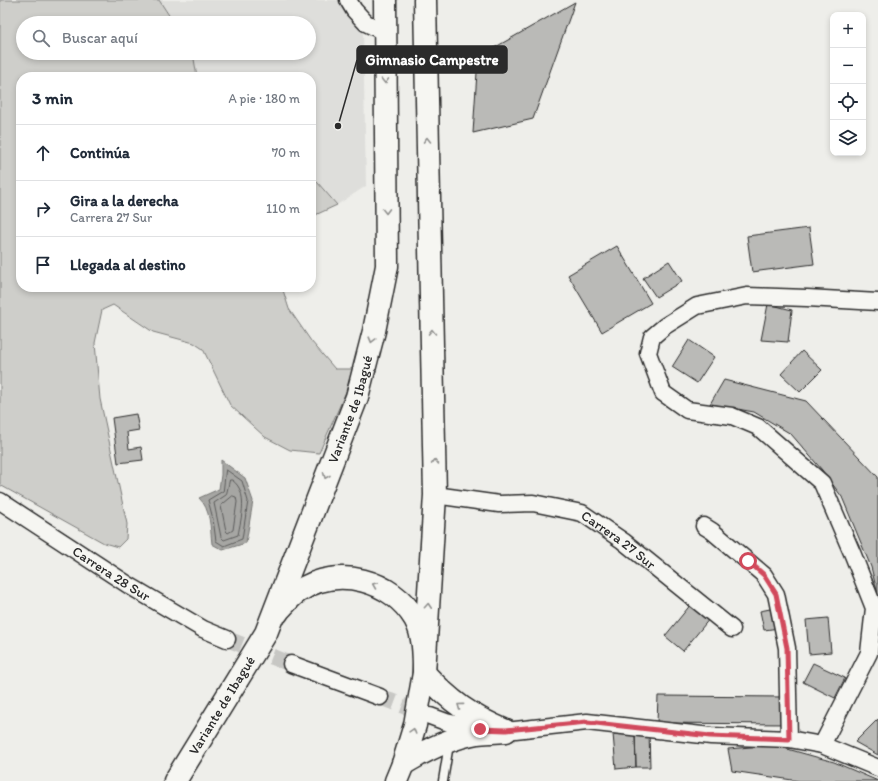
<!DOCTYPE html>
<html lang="es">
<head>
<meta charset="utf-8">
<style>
	:root { --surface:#fff; --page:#f2f2f3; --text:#1f2937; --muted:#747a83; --line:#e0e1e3 }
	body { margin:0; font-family:Itim,sans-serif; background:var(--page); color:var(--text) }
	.controls { position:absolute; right:12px; top:12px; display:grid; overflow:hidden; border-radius:8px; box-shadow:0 2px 6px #0003 }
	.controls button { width:36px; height:36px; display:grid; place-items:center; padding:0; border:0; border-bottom:1px solid var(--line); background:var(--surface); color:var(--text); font:20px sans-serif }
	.stop { position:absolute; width:12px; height:12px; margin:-9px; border:3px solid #d1495b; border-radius:50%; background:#fff }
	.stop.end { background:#d1495b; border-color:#fff; box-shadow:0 1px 4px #0008 }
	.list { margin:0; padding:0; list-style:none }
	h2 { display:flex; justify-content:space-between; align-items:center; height:52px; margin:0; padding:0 16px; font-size:17px }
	h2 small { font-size:13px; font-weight:400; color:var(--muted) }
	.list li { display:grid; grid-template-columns:26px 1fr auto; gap:12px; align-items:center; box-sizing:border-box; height:56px; padding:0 16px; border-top:1px solid var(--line) }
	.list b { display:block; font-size:15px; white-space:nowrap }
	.list p { margin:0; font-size:13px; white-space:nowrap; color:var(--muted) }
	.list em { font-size:13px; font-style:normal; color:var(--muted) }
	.icon { flex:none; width:22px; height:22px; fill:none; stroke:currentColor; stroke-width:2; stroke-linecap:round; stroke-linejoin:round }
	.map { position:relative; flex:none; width:878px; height:781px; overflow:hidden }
	.search { position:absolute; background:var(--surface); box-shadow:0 2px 6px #0003; left:16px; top:16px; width:300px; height:44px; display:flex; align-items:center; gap:10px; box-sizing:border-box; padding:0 14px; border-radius:22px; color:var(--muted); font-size:15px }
	.panel { position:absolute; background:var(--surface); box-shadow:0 2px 6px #0003; left:16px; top:72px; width:300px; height:220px; border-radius:16px }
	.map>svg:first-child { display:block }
	.built { fill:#dededb }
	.green { fill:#cececa; stroke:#7c7c7a }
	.water { fill:#a6a6a3; stroke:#757573 }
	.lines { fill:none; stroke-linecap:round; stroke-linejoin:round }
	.shore { stroke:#5c5c5b; stroke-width:1 }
	.building { fill:#babab7; stroke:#2b2b2b }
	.minor-tunnel { stroke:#c7c7c4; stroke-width:16; stroke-dasharray:16 8; stroke-linecap:butt }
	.service-casing { stroke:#2b2b2b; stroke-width:11 }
	.minor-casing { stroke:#2b2b2b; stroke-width:19 }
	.trunk-casing { stroke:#2b2b2b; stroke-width:25 }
	.service { stroke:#f6f6f2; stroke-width:8 }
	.minor { stroke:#f6f6f2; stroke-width:16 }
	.trunk { stroke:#f6f6f2; stroke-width:22 }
	.oneway { stroke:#90908e }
	.route { stroke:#d1495b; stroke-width:5 }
	.labels { text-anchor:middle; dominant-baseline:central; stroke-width:3; stroke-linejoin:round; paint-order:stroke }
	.street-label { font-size:14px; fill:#2b2b2b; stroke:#f6f6f2 }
	.leader { fill:none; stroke:#2b2b2b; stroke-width:1.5 }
	.callout-dot { fill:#2b2b2b; stroke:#f6f6f2; stroke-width:1.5 }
	.callout { fill:#2b2b2b; stroke:#2b2b2b; stroke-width:1.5 }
	.callout-label { font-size:15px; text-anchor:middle; font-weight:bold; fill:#fff }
</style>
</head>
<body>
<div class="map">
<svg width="878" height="781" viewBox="0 0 878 781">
	<rect width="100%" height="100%" fill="#eeeeea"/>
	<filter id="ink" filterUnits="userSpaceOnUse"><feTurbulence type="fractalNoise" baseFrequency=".025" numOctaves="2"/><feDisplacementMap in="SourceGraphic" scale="8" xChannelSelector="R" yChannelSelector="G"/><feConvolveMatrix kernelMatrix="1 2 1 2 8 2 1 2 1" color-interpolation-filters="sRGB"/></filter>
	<g filter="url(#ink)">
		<path class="built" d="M159,0H361L363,27L366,186L337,205L311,175V77H197L193,53H309V23H174Z"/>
		<path class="green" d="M0,0H159L174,23H23V53H193L197,77H21V287H282L289,309L311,341L335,369H356L319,453L290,450L265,437L230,405L203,349L194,343L153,332L113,305L102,310L95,343L100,399L127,524L126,539L118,547L104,543L0,485Z
			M311,175L337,205L311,217Z"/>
		<path class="water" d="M221,460L245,478L253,501L246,543L223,550L212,544C210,528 211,509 199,498L219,489L221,475Z"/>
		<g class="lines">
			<path class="shore" d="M226,470L228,471L242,481L248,501L242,539L224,546L216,541L213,519L208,500L223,491Z
				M230,480H232C249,492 241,518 238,535L224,540L221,537L214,503L226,495Z
				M233,496L236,497L237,502L233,530L228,533L226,531L221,506Z"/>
		</g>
		<path class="building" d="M575,2L533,119L473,133L478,57Z
			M809,228L814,264L752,272L747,236Z
			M617,246L651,303L602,332L568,275Z
			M669,261L682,281L656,297L643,278Z
			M768,304L792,310L788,342L761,340Z
			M689,340L714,357L697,383L672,367Z
			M802,351L822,370L800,392L781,374Z
			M724,380L806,401L878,477V595L871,567L842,497L822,470L791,434L754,412L710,404Z
			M136,414L139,430L127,432L129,449L141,447L143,460L118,463L112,418Z
			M692,603L710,618L683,651L665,636Z
			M775,608L779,628L764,630L760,611Z
			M828,618L831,652L809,654L806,620Z
			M813,663L845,678L835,698L803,682Z
			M658,696L786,697V724L657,723Z
			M878,719V755L855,742Z
			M635,733H649L650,767H636Z
			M635,733L636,767L616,769L613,734Z
			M773,745L834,762L878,781H799L732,771L728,749Z"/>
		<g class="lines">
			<path class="minor-tunnel" d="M227,639L291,664
				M380,697L427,715"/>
			<g class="service-casing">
				<path id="service" d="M443,781L449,744"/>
			</g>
			<g class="minor-casing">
				<g id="minor">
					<path d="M348,0L354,10L366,23L384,32"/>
					<path id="s1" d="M435,495L499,504L533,503L582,513L623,541L732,629"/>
					<path id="s2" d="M0,501L130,586L203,629L227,639"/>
					<path d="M704,526L712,531L764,575L776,594L787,648L789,739"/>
					<path d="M291,664L380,697"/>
					<path d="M430,716L446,722L480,729L506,731L587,722L711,736L789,739L822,745L878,768"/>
					<path d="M822,745L869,653L874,608L853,555L822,483L758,427L732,416L687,410L663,393L648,353L652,337L665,326L697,306L747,296L807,298L878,302"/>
				</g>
			</g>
			<g class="trunk-casing">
				<g id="trunk">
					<path d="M277,613L279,610C285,604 291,596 299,591C338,565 392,580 415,619C424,635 424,655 424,673C451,702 469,715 506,731"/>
					<path d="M403,764C426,750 450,738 477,733C486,732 496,732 505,731"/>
					<path id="s3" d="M175,781L266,633L357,397L374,331L387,266L385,0"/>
					<path d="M396,781L403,764L415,725L424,673L435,495L425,0"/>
				</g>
			</g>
			<use href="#service" class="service"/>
			<use href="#minor" class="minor"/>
			<use href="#trunk" class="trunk"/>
		</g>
		<defs><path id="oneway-chevron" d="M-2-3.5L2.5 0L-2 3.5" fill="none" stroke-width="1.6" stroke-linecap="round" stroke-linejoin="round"/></defs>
		<g class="oneway">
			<use href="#oneway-chevron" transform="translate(385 81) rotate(89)"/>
			<use href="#oneway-chevron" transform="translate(427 140) rotate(-91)"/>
			<use href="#oneway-chevron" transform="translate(386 211) rotate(89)"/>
			<use href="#oneway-chevron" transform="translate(432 332) rotate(-91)"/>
			<use href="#oneway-chevron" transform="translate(372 340) rotate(105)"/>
			<use href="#oneway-chevron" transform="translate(435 462) rotate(-91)"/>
			<use href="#oneway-chevron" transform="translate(326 476) rotate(112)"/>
			<use href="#oneway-chevron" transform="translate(375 585) rotate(-158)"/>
			<use href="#oneway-chevron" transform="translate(428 606) rotate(-86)"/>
			<use href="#oneway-chevron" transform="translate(460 706) rotate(-144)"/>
			<use href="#oneway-chevron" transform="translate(413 731) rotate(-73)"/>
		</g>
	</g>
	<g class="lines" filter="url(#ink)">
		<path class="route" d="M480,729L506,730L587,722L710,736L789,739L787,648L776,594L764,575L748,561"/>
	</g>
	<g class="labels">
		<g class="street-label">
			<text stroke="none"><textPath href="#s3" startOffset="413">Variante de Ibagué</textPath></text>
			<text stroke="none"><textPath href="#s1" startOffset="194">Carrera 27 Sur</textPath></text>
			<text stroke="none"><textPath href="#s2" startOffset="133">Carrera 28 Sur</textPath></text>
			<text stroke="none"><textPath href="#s3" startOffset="89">Variante de Ibagué</textPath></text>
		</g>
	</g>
	<path class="leader" d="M338 126L357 60"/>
	<circle class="callout-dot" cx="338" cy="126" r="4"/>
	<rect class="callout" x="357" y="46" width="150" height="27" rx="4"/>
	<g class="callout-label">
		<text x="432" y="65">Gimnasio Campestre</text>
	</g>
</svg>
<div class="controls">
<button>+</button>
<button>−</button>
<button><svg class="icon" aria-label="locate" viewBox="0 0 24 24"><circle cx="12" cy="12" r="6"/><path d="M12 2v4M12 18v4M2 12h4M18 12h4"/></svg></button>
<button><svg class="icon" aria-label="layers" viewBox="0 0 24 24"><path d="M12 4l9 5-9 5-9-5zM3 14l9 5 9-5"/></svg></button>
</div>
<div class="stop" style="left:748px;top:561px"></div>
<div class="stop end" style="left:480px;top:729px"></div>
<div class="search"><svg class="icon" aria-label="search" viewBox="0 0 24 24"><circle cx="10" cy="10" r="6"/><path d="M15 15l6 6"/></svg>Buscar aquí</div>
<section class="panel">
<h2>3 min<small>A pie · 180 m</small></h2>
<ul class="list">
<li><svg class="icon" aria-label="ahead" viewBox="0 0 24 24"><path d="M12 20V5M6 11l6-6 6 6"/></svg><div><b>Continúa</b></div><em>70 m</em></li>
<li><svg class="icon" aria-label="right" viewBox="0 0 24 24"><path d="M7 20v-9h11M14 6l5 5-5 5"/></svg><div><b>Gira a la derecha</b><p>Carrera 27 Sur</p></div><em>110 m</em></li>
<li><svg class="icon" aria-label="arrive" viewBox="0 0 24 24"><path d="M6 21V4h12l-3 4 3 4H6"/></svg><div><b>Llegada al destino</b></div></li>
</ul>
</section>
</div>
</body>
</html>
